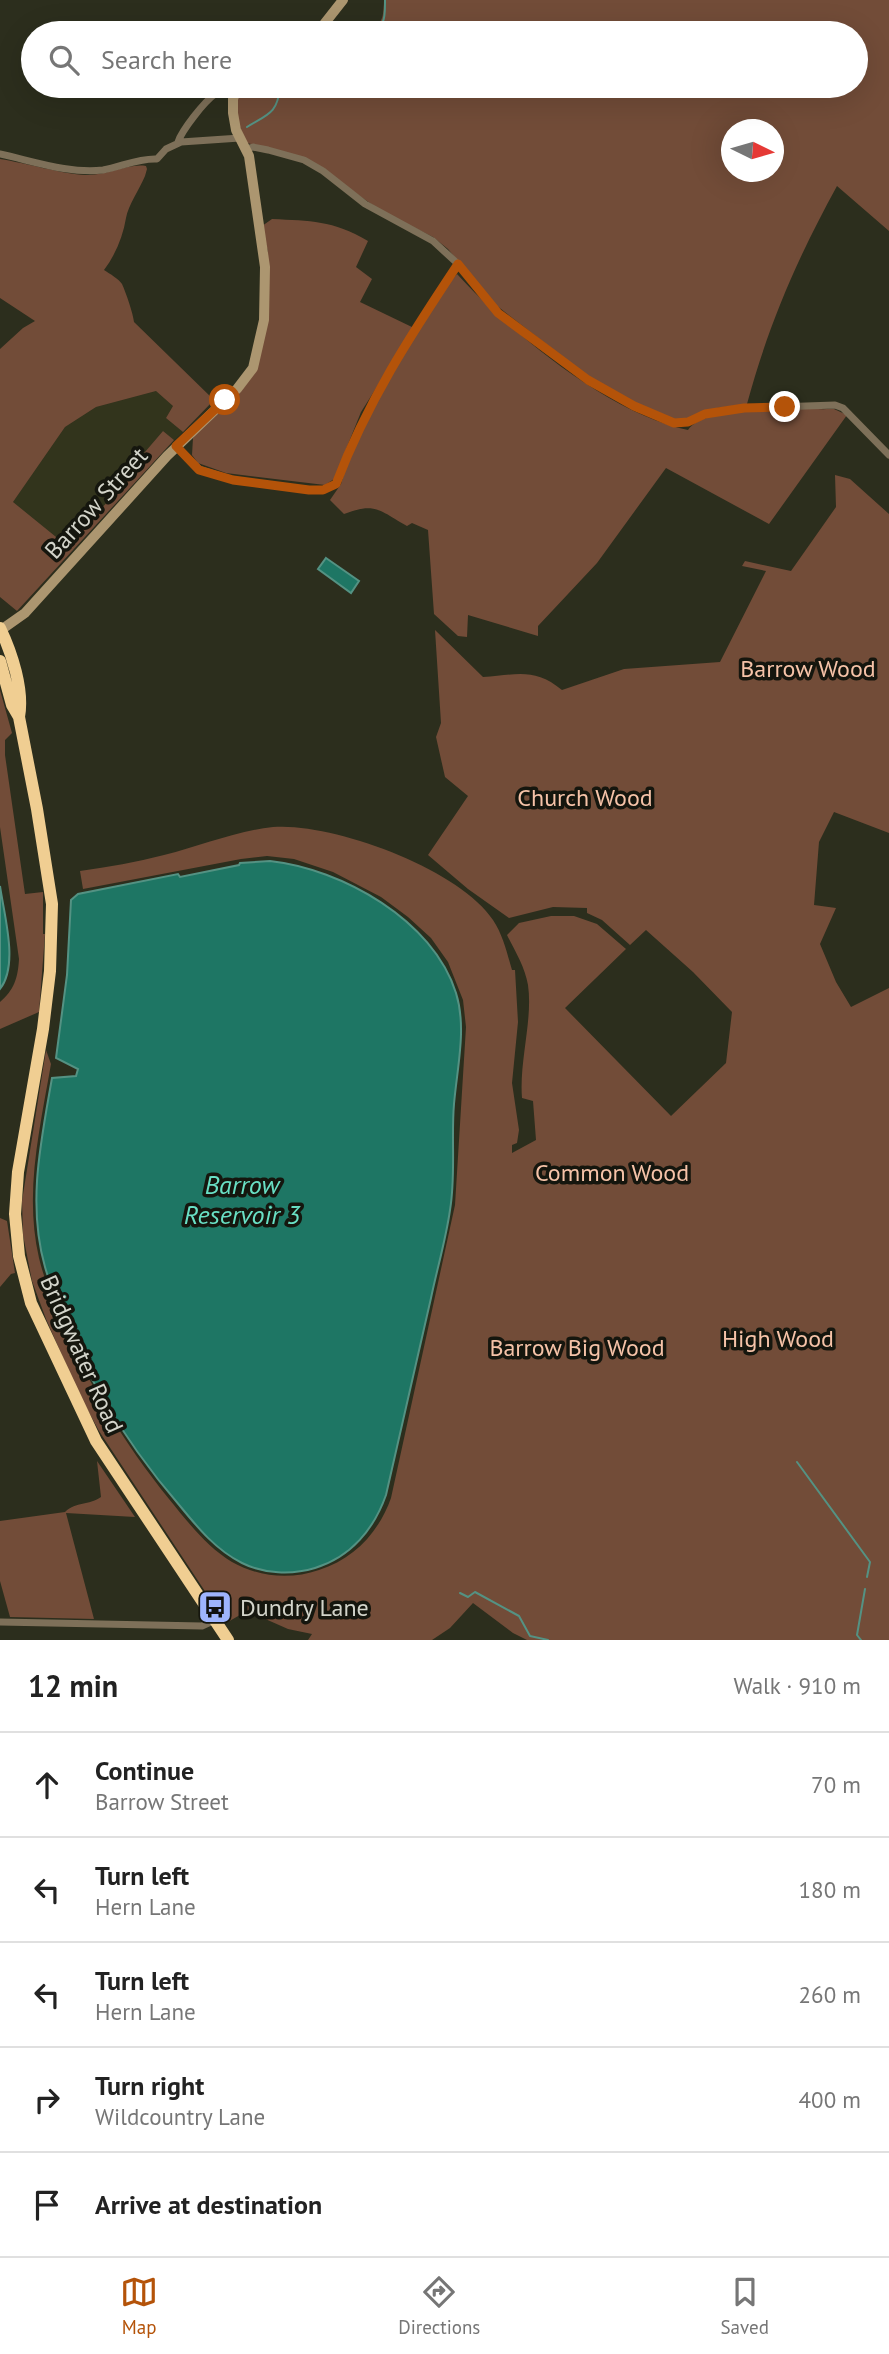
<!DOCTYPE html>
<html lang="en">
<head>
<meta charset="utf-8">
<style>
	:root { --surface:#fff; --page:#f6f6f6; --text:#222; --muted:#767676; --line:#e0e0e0; --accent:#b45309 }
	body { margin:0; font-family:"PT Sans",sans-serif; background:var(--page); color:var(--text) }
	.compass { position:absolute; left:721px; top:119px; width:63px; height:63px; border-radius:50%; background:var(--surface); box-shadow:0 7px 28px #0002; rotate:95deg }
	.stop { position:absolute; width:21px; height:21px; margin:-16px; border:5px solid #b45309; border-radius:50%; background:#fff }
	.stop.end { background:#b45309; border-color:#fff; box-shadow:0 2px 7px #0008 }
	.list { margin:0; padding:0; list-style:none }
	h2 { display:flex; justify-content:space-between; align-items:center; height:91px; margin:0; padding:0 28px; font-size:30px }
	h2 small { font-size:23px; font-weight:400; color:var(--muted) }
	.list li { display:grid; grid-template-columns:46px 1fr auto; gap:21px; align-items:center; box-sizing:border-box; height:105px; padding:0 28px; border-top:2px solid var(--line) }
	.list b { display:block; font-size:26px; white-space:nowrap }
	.list p { margin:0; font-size:23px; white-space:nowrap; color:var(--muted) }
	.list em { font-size:23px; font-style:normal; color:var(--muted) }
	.icon { flex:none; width:38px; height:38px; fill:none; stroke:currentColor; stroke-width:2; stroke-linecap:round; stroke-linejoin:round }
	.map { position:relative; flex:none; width:889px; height:1640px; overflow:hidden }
	.search { position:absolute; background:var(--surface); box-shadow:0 7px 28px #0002; left:21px; right:21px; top:21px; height:77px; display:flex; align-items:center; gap:18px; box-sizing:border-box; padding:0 24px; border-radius:38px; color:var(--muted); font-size:26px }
	.sheet { height:616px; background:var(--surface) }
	nav { display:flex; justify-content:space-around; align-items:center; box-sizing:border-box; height:98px; border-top:2px solid var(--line); background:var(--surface); font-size:19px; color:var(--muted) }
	nav a { display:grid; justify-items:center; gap:4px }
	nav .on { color:var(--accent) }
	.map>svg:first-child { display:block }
	.built { fill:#32341c }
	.green { fill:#724c38; fill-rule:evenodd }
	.water { fill:#1e7664; stroke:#549283; stroke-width:2 }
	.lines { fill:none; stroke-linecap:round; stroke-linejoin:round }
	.stream { stroke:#549283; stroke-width:2 }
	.street { stroke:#7e7059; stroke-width:7 }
	.secondary { stroke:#ac9670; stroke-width:10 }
	.highway { stroke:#f0ce92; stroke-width:12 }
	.route { stroke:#b45309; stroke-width:9 }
	.labels { text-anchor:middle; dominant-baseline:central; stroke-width:7; stroke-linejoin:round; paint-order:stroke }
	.street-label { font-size:24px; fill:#d3d4ca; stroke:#15160e }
	.park-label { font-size:24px; fill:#f6c3a8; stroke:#15160e }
	.poi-label { font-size:24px; fill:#d3d4ca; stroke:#15160e; text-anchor:start }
	.water-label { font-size:26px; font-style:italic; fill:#69e0c5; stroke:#15160e }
</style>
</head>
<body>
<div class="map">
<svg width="889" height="1640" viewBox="0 0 889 1640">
	<rect width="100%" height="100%" fill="#2c2e1d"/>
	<path class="built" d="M156,391L173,406L166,418L183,432L174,440L163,431L140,459L145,464L66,545L13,502L65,427L96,407Z"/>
	<path class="green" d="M384,0H889V231L837,186C797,259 769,323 747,404L717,408L688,419L676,420L634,404L590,378L492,302L448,249L433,237L383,212L303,157L247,143C236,120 233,110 242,86H856V33H363C383,23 383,22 384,0ZM732,130H774V172H732Z
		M0,159C26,163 62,174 86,175C106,176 128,163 146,166L147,169L145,176C140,188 128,206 126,218C123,236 116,254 104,270C110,274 119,279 122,284C126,293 133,313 134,322L214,400L183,432L166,418L173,406L156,391L96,407L65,427L13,502L66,545L144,464L139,459L163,431L174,440L17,611L0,597V349L23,328L35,321L0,298Z
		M272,219C311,221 332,220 368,241L356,267L372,279L360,302L414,328L361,412L334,479L325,485L226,473L198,463L192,455L193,438L197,432L245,386L268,317V252L262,226Z
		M457,274C510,332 610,415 688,430C704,404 804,410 834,409L847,415L769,524L666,468L597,563L538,626V636L468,615L467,637L458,636L434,614L428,530L412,523L407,526C379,510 375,502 344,514L330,500L341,484L352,448L389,377L443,290Z
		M835,475L850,479L889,514V833L834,812L819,842L814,905L836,908L820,944L836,982L851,1007L889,988V1640H527L513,1633L473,1603L450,1628L432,1640H308L312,1634L288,1629L247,1611L226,1623L99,1431L80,1396L46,1319L32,1281L23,1235L22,1201L46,1050L51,1064C40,1128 24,1193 39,1258C44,1279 52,1298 60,1318C88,1384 124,1443 169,1499C187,1521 207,1547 232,1562C259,1577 290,1580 319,1570C354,1559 379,1532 391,1498L455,1205L466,1027L463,1000L448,962L431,938L408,917L381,897L333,872L294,859L267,856L241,859L83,889L80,871C109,867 136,862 164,855C201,846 235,831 273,827C332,822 460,869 493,920C503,935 507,953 512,970H515L518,1022L512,1083L519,1130L517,1143L512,1145V1153L536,1140L533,1101L522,1098C519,1061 533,1020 528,985C525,967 515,951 507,935L519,923L551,916H574L597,924L626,949L565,1008L671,1116L726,1063L732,1012L693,972L646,930L630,945L602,920L587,913V908L553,907L509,918L468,889L428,855L468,796L445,777L436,737L441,723L435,630L483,677C516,675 534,667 562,690L624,669L720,662L766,571L742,566L745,561L791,571L836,507Z
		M0,690L12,733L5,740V755L25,894L43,892V934H45L39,1012L0,1029V1002C14,990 18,978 19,959L0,827Z
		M0,1218L7,1221L15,1273L11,1274L0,1287Z
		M97,1461L135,1517L66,1513L94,1619L10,1617L0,1581V1521L65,1512C77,1501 88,1506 101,1497Z"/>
	<path class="water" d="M326,558L359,581L351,593L318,569Z
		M270,861C342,869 433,920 456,993C467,1028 457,1068 454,1104C451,1139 456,1175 450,1210C446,1239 437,1269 431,1298C416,1364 401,1429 386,1495C374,1529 351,1557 315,1568C292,1575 264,1574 242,1563C216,1550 198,1528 180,1506C122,1439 70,1353 45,1267C27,1204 41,1141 52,1078L76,1076L78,1069L56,1058L67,975L71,900L78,894L178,874L180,877L239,865L240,863Z
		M0,886C4,915 19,965 0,989Z"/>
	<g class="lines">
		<path class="stream" d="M366,33C386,24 385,22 385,0
			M247,127C268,114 277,114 280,88L288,86
			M797,1462L870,1562L867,1577
			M460,1593L468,1597L475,1592L519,1616L530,1636L548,1640
			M861,1640L857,1635L865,1589"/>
		<path class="street" d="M178,142C182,130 204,102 215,94C222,90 229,89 237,88
			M246,149L253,147L268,150L304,160L323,171L365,204L433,241L458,264L498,313L588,380L634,406L674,423L688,422L705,414L744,408L835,405L843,408L889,455
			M0,154C33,161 69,174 103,170C121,167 138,158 157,159L166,149L181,142L240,138
			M176,446L199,469L233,480L309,490H323L336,484C367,402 410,337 458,264
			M0,1622L202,1626L215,1620"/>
		<path class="secondary" d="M317,33L343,0
			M1,630L25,613L167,456L237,389L253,368L264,320L265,267L249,156L236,130L233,113V99L238,86"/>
		<path class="highway" d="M0,628C12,653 24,690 19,717
			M0,661L12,705L19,717L37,809L52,904L50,971L43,1029L18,1172L15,1214L19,1256L31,1303L96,1441L228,1640"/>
	</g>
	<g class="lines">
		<path class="route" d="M225,400L176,446L199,470L233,480L309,490H323L336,484C367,402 410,336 458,264L498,313L588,380L634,406L674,423L688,422L705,414L744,408L785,407"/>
	</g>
	<defs>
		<g id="bus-square" transform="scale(1.75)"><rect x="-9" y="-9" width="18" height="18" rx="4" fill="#9eb4fd" stroke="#15160e"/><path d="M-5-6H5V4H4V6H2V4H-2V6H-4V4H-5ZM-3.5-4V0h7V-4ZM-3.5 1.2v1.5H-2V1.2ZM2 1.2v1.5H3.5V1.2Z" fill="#111"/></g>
	</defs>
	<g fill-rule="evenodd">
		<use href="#bus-square" x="215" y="1607"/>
	</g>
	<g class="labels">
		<g class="street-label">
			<text transform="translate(96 503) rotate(-48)">Barrow Street</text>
			<text transform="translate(82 1354) rotate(66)">Bridgwater Road</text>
		</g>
		<g class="park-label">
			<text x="808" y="668">Barrow Wood</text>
			<text x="585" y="797">Church Wood</text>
			<text x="612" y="1172">Common Wood</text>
			<text x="778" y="1338">High Wood</text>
			<text x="577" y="1347">Barrow Big Wood</text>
		</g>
		<g class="poi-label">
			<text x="240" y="1607">Dundry Lane</text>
		</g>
		<g class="water-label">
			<text x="242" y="1184">Barrow<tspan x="242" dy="30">Reservoir 3</tspan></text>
		</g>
	</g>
</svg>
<svg class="compass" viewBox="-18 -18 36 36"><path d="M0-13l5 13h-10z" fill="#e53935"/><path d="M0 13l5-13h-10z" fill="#767676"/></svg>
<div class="stop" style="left:225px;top:400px"></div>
<div class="stop end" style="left:785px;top:407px"></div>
<div class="search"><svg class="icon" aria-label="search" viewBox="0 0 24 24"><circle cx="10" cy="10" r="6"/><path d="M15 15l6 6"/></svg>Search here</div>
</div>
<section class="sheet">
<h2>12 min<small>Walk · 910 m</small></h2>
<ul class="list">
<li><svg class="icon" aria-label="ahead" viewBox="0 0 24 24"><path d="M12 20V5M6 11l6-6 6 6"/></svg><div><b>Continue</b><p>Barrow Street</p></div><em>70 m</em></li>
<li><svg class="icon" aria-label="left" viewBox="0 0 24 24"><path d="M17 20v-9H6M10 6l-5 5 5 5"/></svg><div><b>Turn left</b><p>Hern Lane</p></div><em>180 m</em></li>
<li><svg class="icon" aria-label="left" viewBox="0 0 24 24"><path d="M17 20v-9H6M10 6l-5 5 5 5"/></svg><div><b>Turn left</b><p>Hern Lane</p></div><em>260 m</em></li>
<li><svg class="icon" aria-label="right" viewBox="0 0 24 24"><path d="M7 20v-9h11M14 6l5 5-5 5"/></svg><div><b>Turn right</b><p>Wildcountry Lane</p></div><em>400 m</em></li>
<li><svg class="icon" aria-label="arrive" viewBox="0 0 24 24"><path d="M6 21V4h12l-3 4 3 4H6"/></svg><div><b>Arrive at destination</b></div></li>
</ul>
</section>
<nav>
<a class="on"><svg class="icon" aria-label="map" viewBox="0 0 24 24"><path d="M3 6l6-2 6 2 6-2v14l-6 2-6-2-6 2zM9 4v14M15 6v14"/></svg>Map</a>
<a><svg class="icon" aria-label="directions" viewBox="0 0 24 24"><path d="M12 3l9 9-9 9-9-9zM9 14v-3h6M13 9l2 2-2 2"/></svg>Directions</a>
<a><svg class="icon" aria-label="saved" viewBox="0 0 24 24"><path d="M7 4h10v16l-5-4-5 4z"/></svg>Saved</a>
</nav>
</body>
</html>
